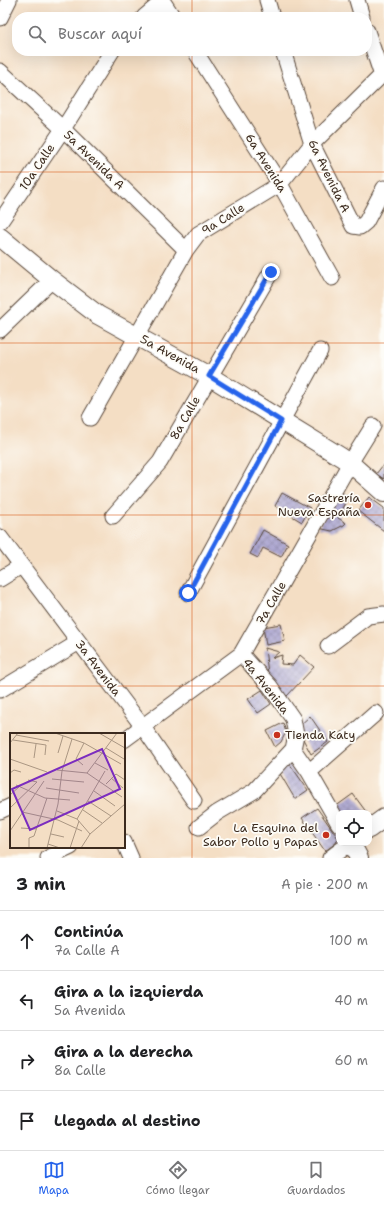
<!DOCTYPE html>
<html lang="es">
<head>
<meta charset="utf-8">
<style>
	:root { --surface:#fff; --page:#f2f2f2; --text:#202124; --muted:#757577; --line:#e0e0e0; --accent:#2563eb }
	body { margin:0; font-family:"Shantell Sans",sans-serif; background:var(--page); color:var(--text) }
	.controls { position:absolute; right:12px; bottom:12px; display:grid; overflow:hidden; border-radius:8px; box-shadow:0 4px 16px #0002 }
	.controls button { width:36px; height:36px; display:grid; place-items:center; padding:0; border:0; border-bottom:1px solid var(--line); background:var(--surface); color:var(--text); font:20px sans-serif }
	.stop { position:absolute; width:12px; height:12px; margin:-9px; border:3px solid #2563eb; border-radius:50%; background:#fff }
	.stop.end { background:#2563eb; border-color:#fff; box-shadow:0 1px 4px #0008 }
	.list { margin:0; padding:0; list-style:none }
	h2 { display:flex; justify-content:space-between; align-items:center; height:52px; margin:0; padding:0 16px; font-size:17px }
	h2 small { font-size:13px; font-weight:400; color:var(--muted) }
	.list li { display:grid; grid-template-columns:26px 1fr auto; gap:12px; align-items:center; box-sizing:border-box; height:60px; padding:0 16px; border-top:1px solid var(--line) }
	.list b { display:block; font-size:15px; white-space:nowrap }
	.list p { margin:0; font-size:13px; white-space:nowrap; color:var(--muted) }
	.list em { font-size:13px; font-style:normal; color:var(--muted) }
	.icon { flex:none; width:22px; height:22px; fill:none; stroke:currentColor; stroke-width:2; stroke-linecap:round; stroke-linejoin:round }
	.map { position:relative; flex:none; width:384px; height:858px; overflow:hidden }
	.search { position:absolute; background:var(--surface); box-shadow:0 4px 16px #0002; left:12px; right:12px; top:12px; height:44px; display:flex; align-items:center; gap:10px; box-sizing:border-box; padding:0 14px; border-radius:16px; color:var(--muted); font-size:15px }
	.sheet { height:292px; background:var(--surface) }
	nav { display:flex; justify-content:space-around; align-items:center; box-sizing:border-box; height:56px; border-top:1px solid var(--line); background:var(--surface); font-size:11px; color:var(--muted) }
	nav a { display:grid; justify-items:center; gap:2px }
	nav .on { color:var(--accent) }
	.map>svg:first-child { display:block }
	.building { fill:url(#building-cross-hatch) }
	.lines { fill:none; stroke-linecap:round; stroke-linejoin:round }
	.minor-casing { stroke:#574537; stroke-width:17 }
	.tertiary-casing { stroke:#574537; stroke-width:20 }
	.minor { stroke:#fff; stroke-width:15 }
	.tertiary { stroke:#fff; stroke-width:18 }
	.route { stroke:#2563eb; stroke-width:5 }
	.grid { fill:none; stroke:#d7540e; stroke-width:1; stroke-opacity:0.55 }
	.poi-dot { fill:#c8321e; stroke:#fdfcf7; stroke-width:1.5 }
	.labels { text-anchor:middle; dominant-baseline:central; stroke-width:3.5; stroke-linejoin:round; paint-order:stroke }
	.street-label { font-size:12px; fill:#3b2a1e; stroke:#fdfcf7 }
	.poi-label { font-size:12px; fill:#3b2a1e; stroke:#fdfcf7; text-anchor:end }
	.inset-road { fill:none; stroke:#aa9682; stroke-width:1 }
	.view { fill:#7b2cbf; fill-opacity:0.15; stroke:#7b2cbf; stroke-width:2 }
	.inset-edge { fill:none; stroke:#3b2a1e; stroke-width:2 }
</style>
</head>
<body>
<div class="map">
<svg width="384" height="858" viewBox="0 0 384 858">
	<defs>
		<pattern id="building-cross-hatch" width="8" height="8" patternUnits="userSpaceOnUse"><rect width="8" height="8" fill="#ada7d1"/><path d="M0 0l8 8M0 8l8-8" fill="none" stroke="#8e88a9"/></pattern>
	</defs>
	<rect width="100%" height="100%" fill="#fdfcf7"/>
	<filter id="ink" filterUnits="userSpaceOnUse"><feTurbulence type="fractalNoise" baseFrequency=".025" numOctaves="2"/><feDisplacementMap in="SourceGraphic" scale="8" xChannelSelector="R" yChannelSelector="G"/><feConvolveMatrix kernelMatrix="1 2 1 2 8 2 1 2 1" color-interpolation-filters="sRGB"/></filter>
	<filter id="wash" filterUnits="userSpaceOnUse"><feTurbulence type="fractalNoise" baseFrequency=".012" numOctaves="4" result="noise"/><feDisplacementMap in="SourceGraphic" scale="16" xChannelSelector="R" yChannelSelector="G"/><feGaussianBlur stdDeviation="0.9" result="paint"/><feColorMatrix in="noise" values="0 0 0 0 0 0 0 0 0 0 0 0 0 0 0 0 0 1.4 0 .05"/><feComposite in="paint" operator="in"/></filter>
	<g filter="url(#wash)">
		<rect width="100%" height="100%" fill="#f4dec4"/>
		<g id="blocks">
			<path class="building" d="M383,465L384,466V479L376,474Z
				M339,491L349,497L338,518L346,523L344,525L332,531L318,528Z
				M282,493L310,508L302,522L275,506Z
				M369,497L384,508V531L358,511Z
				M263,530L288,544L281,557L263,548L258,558L250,554Z
				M281,624L285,641L266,645L263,627Z
				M265,648L279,652L272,658L282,655L281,664L293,665L300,655L314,667L287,696L269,683Z
				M262,690L271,704L258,713L248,699Z
				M310,716L328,742L311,754L297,728Z
				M283,723L286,732L281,742L275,747L267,731Z
				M289,763L308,790L295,799L279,772Z
				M353,794L367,813H339L335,807Z
				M317,808L338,838L336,843L325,851L302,818Z"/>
		</g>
	</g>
	<g filter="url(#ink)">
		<use href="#blocks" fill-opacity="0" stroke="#574537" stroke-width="1"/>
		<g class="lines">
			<g class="minor-casing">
				<path id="minor" d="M162,0L173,17
					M267,0L272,17
					M357,0L362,17
					M144,17L163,1
					M0,18L9,0
					M367,31L382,76
					M195,51L280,184L332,278
					M283,51L312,144L353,226L360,227L366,222L384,188
					M0,71L63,129L186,250
					M0,222L63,129L112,51
					M0,330L52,280
					M90,418L186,250L198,234L280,184L312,144L384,73
					M113,516L160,462L271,272
					M0,537L143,727L194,801
					M0,579L21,566
					M188,593L320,351
					M328,646L368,616L384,614
					M241,654L270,686L293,719L296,735L293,749L309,772L339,824
					M0,690L79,642
					M124,740L241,654L350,463L373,426
					M309,772L376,713
					M0,811L11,806
					M199,827L217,813L254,791L293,749
					M124,842L131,858
					M48,858L71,847
					M330,858L350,843"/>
			</g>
			<g class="tertiary-casing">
				<path id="tertiary" d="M0,237L52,280L98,315L209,376L341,457L350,463L384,493
					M369,829L384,818
					M351,843L359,858"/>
			</g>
			<use href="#minor" class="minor"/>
			<use href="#tertiary" class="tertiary"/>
		</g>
	</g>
	<g class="lines" filter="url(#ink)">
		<path class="route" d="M188,593L281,421L209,376L271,272"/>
	</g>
	<path class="grid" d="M192,0V17M192,51V858M0,172H384M0,343H384M0,515H384M0,686H384"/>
	<g class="poi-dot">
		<circle cx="368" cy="505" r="4"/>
		<circle cx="277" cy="735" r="4"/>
		<circle cx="326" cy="835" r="4"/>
	</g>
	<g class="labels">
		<g class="street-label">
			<text transform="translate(94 160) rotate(44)">5a Avenida A</text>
			<text transform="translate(266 163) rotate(58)">6a Avenida</text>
			<text transform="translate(37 167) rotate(-56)">10a Calle</text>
			<text transform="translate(329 176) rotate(64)">6a Avenida A</text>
			<text transform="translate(223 219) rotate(-32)">9a Calle</text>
			<text transform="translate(170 354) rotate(29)">5a Avenida</text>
			<text transform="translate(185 418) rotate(-60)">8a Calle</text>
			<text transform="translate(271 603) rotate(-60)">7a Calle</text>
			<text transform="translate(98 668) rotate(53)">3a Avenida</text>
			<text transform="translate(266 686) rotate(52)">4a Avenida</text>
		</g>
		<g class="poi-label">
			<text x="360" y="498">Sastrería<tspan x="360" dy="14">Nueva España</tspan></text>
			<text x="285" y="735" text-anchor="start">Tienda Katy</text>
			<text x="318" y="828">La Esquina del<tspan x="318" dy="14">Sabor Pollo y Papas</tspan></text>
		</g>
	</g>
	<g transform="translate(10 733)">
		<rect width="115" height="115" fill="#f4dec4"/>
		<path class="inset-road" d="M45,0L74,10L111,31M89,0L115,15M6,2L39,8M3,7L36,12L35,22M0,10L8,0M96,15L114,26M48,20L53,3M24,25L26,11M0,26L37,39M85,30L98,37M73,32L66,26L74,10M47,37L77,40L112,64M0,40L4,37L11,39M77,40L107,0M101,45L113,55M42,46L74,49M96,51L106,41L115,47M6,52L35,65L60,67M36,55L69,60M84,58L105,73M0,62L10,53M78,68L101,83M0,75L27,49L18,47M73,77L92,90M47,78L67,86L80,101M12,79L48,87L72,98M67,86L95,38M11,95L26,96M0,98L34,48M41,101L54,104M38,111L50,115M19,115V105L24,103L37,65M37,115L48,71L52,38L62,6M60,115L69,88M71,115L80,101L115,71"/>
		<path class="view" d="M92,16L110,56L20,97L2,56Z"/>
		<rect width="115" height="115" class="inset-edge"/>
	</g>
</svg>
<div class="controls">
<button><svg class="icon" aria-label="locate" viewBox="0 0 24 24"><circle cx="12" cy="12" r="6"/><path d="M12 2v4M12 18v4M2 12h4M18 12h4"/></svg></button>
</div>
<div class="stop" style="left:188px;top:593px"></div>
<div class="stop end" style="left:271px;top:272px"></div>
<div class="search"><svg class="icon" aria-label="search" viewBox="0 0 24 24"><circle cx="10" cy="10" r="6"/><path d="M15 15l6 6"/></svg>Buscar aquí</div>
</div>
<section class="sheet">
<h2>3 min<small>A pie · 200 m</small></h2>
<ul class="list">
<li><svg class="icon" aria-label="ahead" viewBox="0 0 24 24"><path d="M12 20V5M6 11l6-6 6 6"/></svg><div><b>Continúa</b><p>7a Calle A</p></div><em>100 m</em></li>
<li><svg class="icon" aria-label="left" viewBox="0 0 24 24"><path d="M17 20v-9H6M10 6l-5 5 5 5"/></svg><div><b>Gira a la izquierda</b><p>5a Avenida</p></div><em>40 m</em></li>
<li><svg class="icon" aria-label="right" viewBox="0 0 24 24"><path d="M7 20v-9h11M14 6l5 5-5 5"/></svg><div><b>Gira a la derecha</b><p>8a Calle</p></div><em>60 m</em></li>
<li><svg class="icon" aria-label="arrive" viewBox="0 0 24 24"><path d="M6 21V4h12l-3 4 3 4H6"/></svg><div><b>Llegada al destino</b></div></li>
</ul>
</section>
<nav>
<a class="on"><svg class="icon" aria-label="map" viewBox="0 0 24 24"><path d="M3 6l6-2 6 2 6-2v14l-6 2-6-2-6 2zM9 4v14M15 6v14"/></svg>Mapa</a>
<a><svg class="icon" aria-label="directions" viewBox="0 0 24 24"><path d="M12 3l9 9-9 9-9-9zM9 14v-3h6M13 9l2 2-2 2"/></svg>Cómo llegar</a>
<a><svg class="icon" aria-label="saved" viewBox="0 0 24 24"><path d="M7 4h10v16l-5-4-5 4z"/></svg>Guardados</a>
</nav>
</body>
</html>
